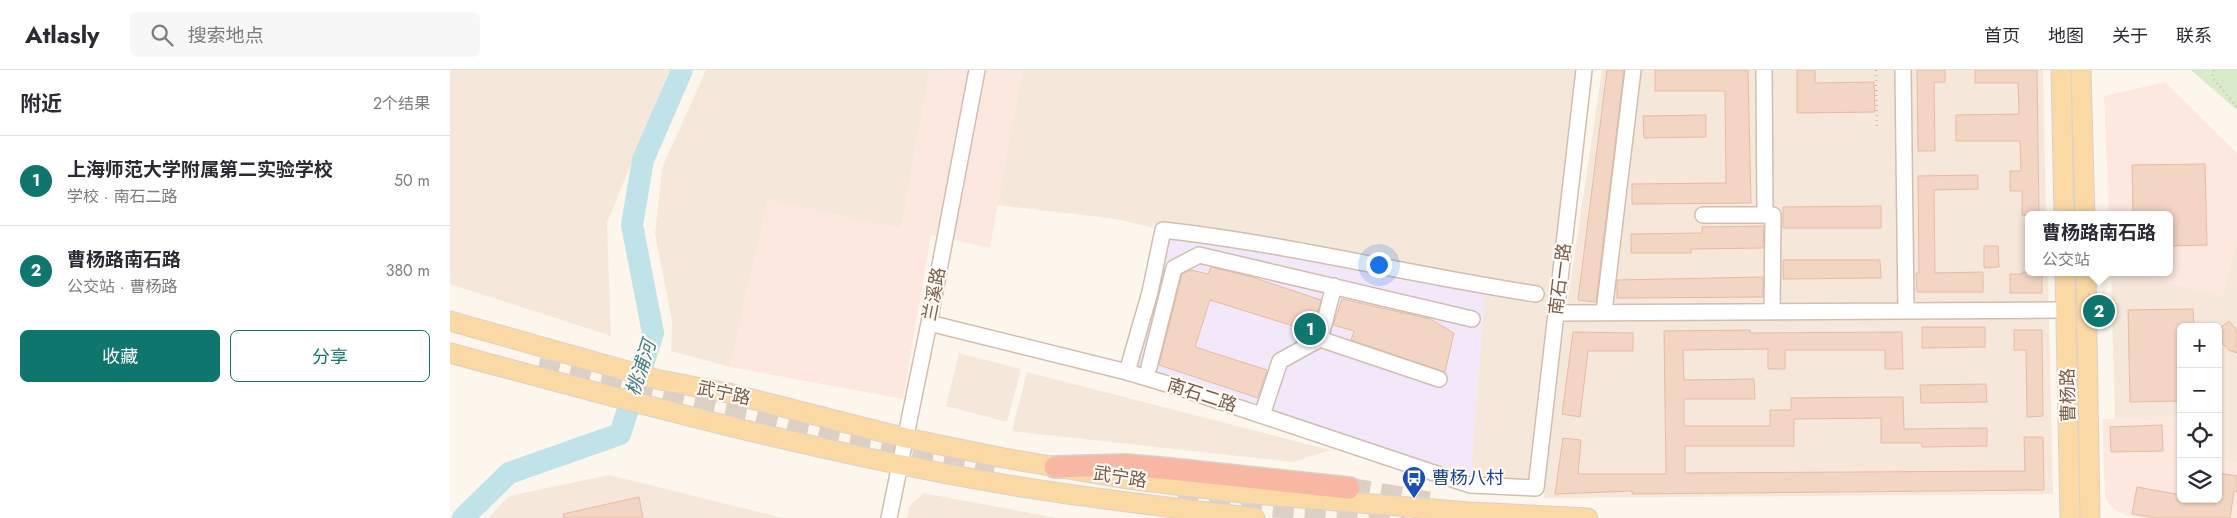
<!DOCTYPE html>
<html lang="zh">
<head>
<meta charset="utf-8">
<style>
	:root { --surface:#fff; --page:#f7f7f7; --text:#2b2b33; --muted:#7c7c81; --line:#e1e1e2; --accent:#0f766e }
	body { margin:0; font-family:Jost,"Noto Sans SC",sans-serif; background:var(--page); color:var(--text) }
	.controls { position:absolute; right:15px; bottom:15px; display:grid; overflow:hidden; border-radius:8px; box-shadow:0 1px 4px #0004 }
	.controls button { width:45px; height:45px; display:grid; place-items:center; padding:0; border:0; border-bottom:1px solid var(--line); background:var(--surface); color:var(--text); font:25px sans-serif }
	.you { position:absolute; left:928px; top:194px; width:18px; height:18px; margin:-12px; border:4px solid #fff; border-radius:50%; background:#1a73e8; box-shadow:0 0 0 8px #1a73e833 }
	.badge { display:grid; place-items:center; width:32px; height:32px; border-radius:50%; background:var(--accent); color:#fff; font-size:16px; font-weight:700 }
	.pin { position:absolute; translate:-50% -50%; border:2px solid #fff; box-shadow:0 1px 5px #0006 }
	.popup { position:absolute; left:1575px; top:141px; width:148px; height:65px; box-sizing:border-box; display:grid; place-content:center; border-radius:8px; background:var(--surface); filter:drop-shadow(0 1px 4px #0005); font-size:16px; white-space:nowrap; color:var(--muted) }
	.popup b { font-size:19px; color:var(--text) }
	.popup::after { content:''; position:absolute; left:50%; top:100%; margin-left:-10px; border:10px solid transparent; border-top-color:var(--surface) }
	.list { margin:0; padding:0; list-style:none }
	h2 { display:flex; justify-content:space-between; align-items:center; height:65px; margin:0; padding:0 20px; font-size:21px }
	h2 small { font-size:16px; font-weight:400; color:var(--muted) }
	.list li { display:grid; grid-template-columns:32px 1fr auto; gap:15px; align-items:center; box-sizing:border-box; height:90px; padding:0 20px; border-top:1px solid var(--line) }
	.list b { display:block; font-size:19px; white-space:nowrap }
	.list p { margin:0; font-size:16px; white-space:nowrap; color:var(--muted) }
	.list em { font-size:16px; font-style:normal; color:var(--muted) }
	.actions { display:flex; gap:10px; padding:15px 20px }
	.actions a { flex:1; padding:11px 0; border:1px solid var(--accent); border-radius:8px; text-align:center; font-size:18px; color:var(--accent) }
	.actions .main { background:var(--accent); color:#fff }
	.icon { flex:none; width:28px; height:28px; fill:none; stroke:currentColor; stroke-width:2; stroke-linecap:round; stroke-linejoin:round }
	.map { position:relative; flex:none; width:1787px; height:448px; overflow:hidden }
	header { display:flex; align-items:center; gap:30px; box-sizing:border-box; height:70px; padding:0 25px; background:var(--surface); border-bottom:1px solid var(--line) }
	header strong { font-size:24px }
	nav { display:flex; gap:28px; margin-inline-start:auto; font-size:18px }
	.search { width:350px; height:45px; background:var(--page); display:flex; align-items:center; gap:12px; box-sizing:border-box; padding:0 18px; border-radius:8px; color:var(--muted); font-size:19px }
	main { display:flex }
	aside { flex:1; background:var(--surface) }
	.map>svg:first-child { display:block }
	.residential { fill:#f5e8da }
	.commercial { fill:#fde8e0 }
	.education { fill:#f3e8fa }
	.green { fill:#d8ecc9 }
	.lines { fill:none; stroke-linecap:round; stroke-linejoin:round }
	.river { stroke:#bfe3e8; stroke-width:22 }
	.building { fill:#f3d5c3; stroke:#e6bba3 }
	.highway-tunnel { stroke:#dcd0c4; stroke-width:21; stroke-dasharray:21 11; stroke-linecap:butt }
	.minor-casing { stroke:#d1beb0; stroke-width:18 }
	.major-casing { stroke:#dad1cd; stroke-width:21 }
	.highway-casing { stroke:#dad1cd; stroke-width:24 }
	.path { stroke:#d9b8a5; stroke-width:2.5; stroke-dasharray:1 4; stroke-linecap:butt }
	.minor { stroke:#fff; stroke-width:15 }
	.major { stroke:#fbd9a5; stroke-width:19 }
	.highway { stroke:#f7b7a3; stroke-width:21 }
	.labels { text-anchor:middle; dominant-baseline:central; stroke-width:4.5; stroke-linejoin:round; paint-order:stroke }
	.street-label { font-size:18px; fill:#7a5c4d; stroke:#fffaf3 }
	.transit-label { font-size:18px; fill:#164399; stroke:#fffaf3; text-anchor:start }
	.water-label { font-size:19px; font-style:italic; fill:#437c86; stroke:#fffaf3 }
</style>
</head>
<body>
<header>
<strong>Atlasly</strong>
<div class="search"><svg class="icon" aria-label="search" viewBox="0 0 24 24"><circle cx="10" cy="10" r="6"/><path d="M15 15l6 6"/></svg>搜索地点</div>
<nav><a>首页</a><a>地图</a><a>关于</a><a>联系</a></nav>
</header>
<main>
<aside>
<h2>附近<small>2个结果</small></h2>
<ul class="list">
<li><span class="badge">1</span><div><b>上海师范大学附属第二实验学校</b><p>学校 · 南石二路</p></div><em>50 m</em></li>
<li><span class="badge">2</span><div><b>曹杨路南石路</b><p>公交站 · 曹杨路</p></div><em>380 m</em></li>
</ul>
<div class="actions"><a class="main">收藏</a><a>分享</a></div>
</aside>
<div class="map">
<svg width="1787" height="448" viewBox="0 0 1787 448">
	<rect width="100%" height="100%" fill="#fdf6ec"/>
	<path class="residential" d="M0,0H219L157,153L161,266L0,214Z
		M256,0H480L451,159L318,130L280,297L221,281L222,251L205,164L212,98Z
		M572,0H1134L1086,418L1020,415L1035,216L713,160L666,149L547,135Z
		M1152,0H1593L1596,145H1579V202H1598L1603,424L1094,428L1101,343Z
		M1787,164V393L1768,390V257H1731V384L1728,383L1726,347L1665,349L1661,202H1678L1772,227Z
		M509,283L571,299L557,352L496,336Z
		M577,302L880,380L843,392L562,361Z
		M159,405L333,448H38L59,426Z
		M473,423L602,447L606,448H457L459,437Z"/>
	<path class="commercial" d="M480,0H572L540,178L481,165L453,329L280,297L318,129L451,159Z
		M1715,12L1787,83V164L1772,227L1678,202H1719V145H1659L1654,26Z
		M1727,347L1728,383L1731,384V429H1768V390L1787,393V448H1693L1676,445L1665,440L1658,433L1655,425L1652,349Z"/>
	<path class="education" d="M713,160L1035,216L1020,415L677,302Z"/>
	<path class="green" d="M1741,0H1787V40Z"/>
	<g class="lines">
		<path class="river" d="M13,448L59,403L170,364L203,263L182,155L193,90L232,0"/>
	</g>
	<path class="building" d="M1157,0H1174L1146,232L1128,230Z
		M1205,0H1298L1301,133L1182,134V114L1276,113L1275,21H1205Z
		M1347,0H1365V13L1424,12L1425,42L1347,43Z
		M1467,0H1495V12H1484L1485,81H1468Z
		M1525,0H1587L1589,145H1572V121H1560V101H1571L1570,71H1506V45L1569,44L1568,13H1525Z
		M1256,45V67L1194,68L1193,46Z
		M1755,94L1757,175L1719,176V145H1683L1682,95Z
		M1528,105V119L1484,120L1485,203L1533,202V222H1467L1466,203H1469L1468,106Z
		M1431,136V158H1333V137Z
		M1314,156L1313,178L1241,179V183H1181V164L1252,163V157Z
		M1534,176H1548L1549,197L1534,198Z
		M1333,190H1430L1431,208L1333,209Z
		M761,197L802,207L871,230L866,249L857,247L848,262L840,255L760,230L745,277L817,300L808,328L709,295L732,204L741,200L758,204Z
		M1572,202H1592V223H1560V204H1572Z
		M1313,207V227L1167,228V210Z
		M892,229L980,249L1004,263L995,302L901,270L904,261L883,255Z
		M1743,239L1744,257H1731V331L1680,332L1678,240Z
		M1779,251L1787,261V283L1779,280L1768,269L1773,261L1770,258Z
		M1472,257H1535V277L1472,278Z
		M1300,260V263L1452,262L1453,299H1435V280H1335V299H1318V279L1233,280L1234,310L1304,309L1305,329H1234V356H1320V340H1341V328L1453,327L1454,359L1537,358V376L1472,377V373H1431V348L1344,349V376H1235V403L1575,401L1574,367H1593L1594,420L1182,424V421L1105,424L1113,368L1131,370L1128,404H1216L1214,261Z
		M1564,260H1592L1593,346L1577,347L1576,280H1564Z
		M1123,262L1183,263V281H1138L1130,347L1112,344Z
		M1536,314L1537,332L1471,333L1470,315Z
		M1712,355L1713,381L1661,382L1660,357Z
		M1768,403L1787,406V422L1784,421L1780,448H1707L1682,444L1687,417L1731,425V429L1768,432Z
		M189,427L193,448H114L113,444Z"/>
	<g class="lines">
		<path class="highway-tunnel" d="M88,298L409,372L545,394
			M899,418L979,432
			M728,424L800,435L955,448"/>
		<g class="minor-casing">
			<path id="minor" d="M1314,0L1315,145
				M1453,0L1456,241
				M1253,145H1323L1322,242
				M1154,242L1183,0
				M1106,243L1616,240
				M479,253L677,302L724,316L1020,415L1086,418L1134,0
				M870,269L884,216
				M699,297L724,198L749,185L1022,249
				M677,302L700,222L713,160C838,174 961,205 1086,224
				M812,345L830,291L870,269L989,309
				M439,448L479,253L527,0"/>
		</g>
		<g class="major-casing">
			<path id="major" d="M1611,0L1614,145
				M1631,0L1635,145
				M1615,202L1620,448
				M1636,202L1640,448
				M0,251L210,310L278,323L456,368L554,388L677,409L792,423L1019,442L1138,448
				M0,283C184,333 370,383 559,415C640,429 723,437 805,448"/>
		</g>
		<g class="highway-casing">
			<path id="highway" d="M605,397L676,395L721,399L899,418"/>
		</g>
		<path class="path" d="M1426,0L1427,60
			M1764,0L1762,7L1787,37"/>
		<use href="#minor" class="minor"/>
		<use href="#major" class="major"/>
		<use href="#highway" class="highway"/>
	</g>
	<defs>
		<g id="bus-pin" transform="scale(1.25)"><path d="M0 17L-7.5 6A9.5 9.5 0 1 1 7.5 6Z" fill="#1a4fb4" stroke="#fffaf3"/><path d="M-5-6H5V4H4V6H2V4H-2V6H-4V4H-5ZM-3.5-4V0h7V-4ZM-3.5 1.2v1.5H-2V1.2ZM2 1.2v1.5H3.5V1.2Z" fill="#fff"/></g>
	</defs>
	<g fill-rule="evenodd">
		<use href="#bus-pin" x="964" y="408"/>
	</g>
	<g class="labels">
		<g class="street-label">
			<text transform="translate(1110 209) rotate(-83)">南石一路</text>
			<text transform="translate(484 224) rotate(-79)">兰溪路</text>
			<text transform="translate(274 323) rotate(12)">武宁路</text>
			<text transform="translate(752 325) rotate(18)">南石二路</text>
			<text transform="translate(1618 325) rotate(-91)">曹杨路</text>
			<text transform="translate(670 407) rotate(9)">武宁路</text>
		</g>
		<g class="transit-label">
			<text x="982" y="408">曹杨八村</text>
		</g>
		<g class="water-label">
			<text transform="translate(191 298) rotate(-72)">桃浦河</text>
		</g>
	</g>
</svg>
<div class="controls">
<button>+</button>
<button>−</button>
<button><svg class="icon" aria-label="locate" viewBox="0 0 24 24"><circle cx="12" cy="12" r="6"/><path d="M12 2v4M12 18v4M2 12h4M18 12h4"/></svg></button>
<button><svg class="icon" aria-label="layers" viewBox="0 0 24 24"><path d="M12 4l9 5-9 5-9-5zM3 14l9 5 9-5"/></svg></button>
</div>
<div class="you"></div>
<div class="pin badge" style="left:860px;top:259px">1</div>
<div class="pin badge" style="left:1649px;top:241px">2</div>
<div class="popup"><b>曹杨路南石路</b>公交站</div>
</div>
</main>
</body>
</html>
